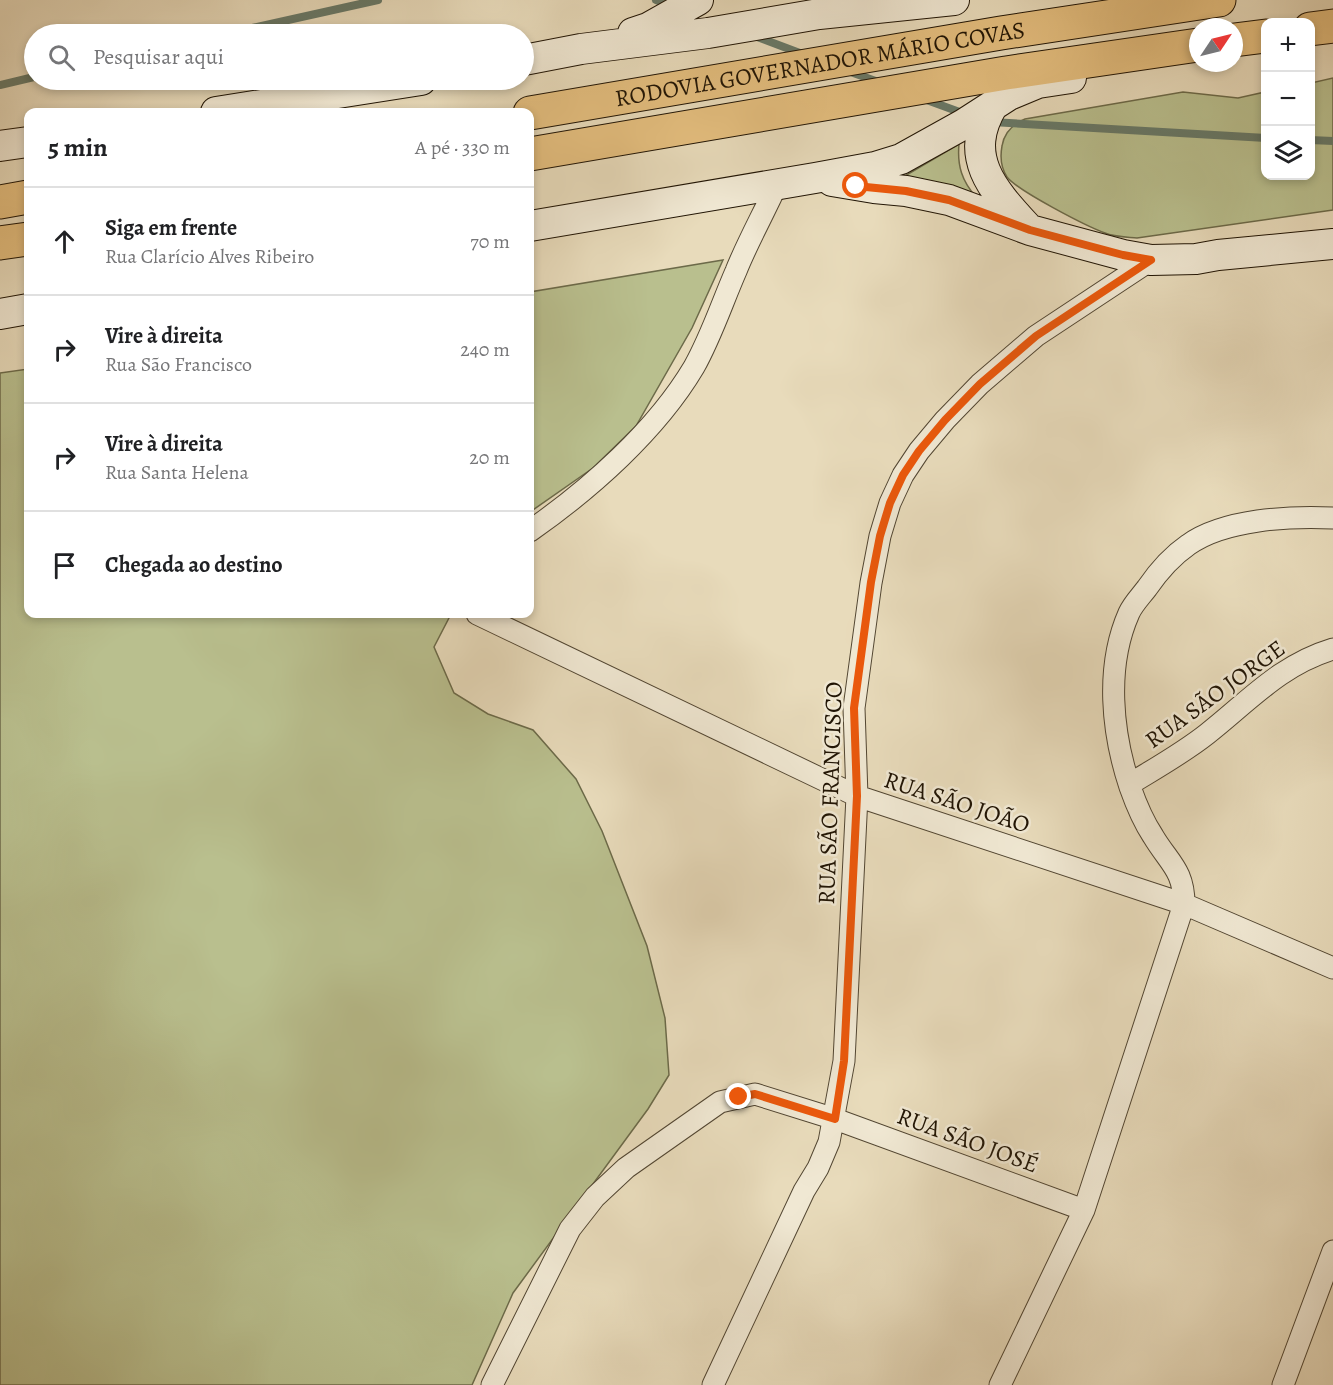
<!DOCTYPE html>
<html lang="pt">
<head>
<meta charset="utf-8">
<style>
	:root { --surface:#fff; --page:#f6f6f6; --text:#202124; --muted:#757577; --line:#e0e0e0 }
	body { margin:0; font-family:Alegreya,serif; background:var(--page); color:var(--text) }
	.controls { position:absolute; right:18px; top:18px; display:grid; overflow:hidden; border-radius:12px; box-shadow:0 3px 9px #0003 }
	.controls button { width:54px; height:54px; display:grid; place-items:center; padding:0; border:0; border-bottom:2px solid var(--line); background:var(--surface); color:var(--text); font:30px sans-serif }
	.compass { position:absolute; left:1189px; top:18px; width:54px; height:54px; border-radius:50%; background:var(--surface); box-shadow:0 3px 9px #0003; rotate:55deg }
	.stop { position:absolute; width:18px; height:18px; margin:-14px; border:4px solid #ea580c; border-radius:50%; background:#fff }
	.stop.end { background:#ea580c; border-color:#fff; box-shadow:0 2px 6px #0008 }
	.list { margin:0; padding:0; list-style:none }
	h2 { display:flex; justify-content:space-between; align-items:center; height:78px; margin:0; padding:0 24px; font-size:26px }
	h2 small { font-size:20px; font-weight:400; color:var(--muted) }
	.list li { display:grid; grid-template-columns:39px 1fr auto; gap:18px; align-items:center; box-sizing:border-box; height:108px; padding:0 24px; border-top:2px solid var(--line) }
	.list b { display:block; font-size:22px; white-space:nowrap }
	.list p { margin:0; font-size:20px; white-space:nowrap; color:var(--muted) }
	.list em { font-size:20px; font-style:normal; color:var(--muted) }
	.icon { flex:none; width:33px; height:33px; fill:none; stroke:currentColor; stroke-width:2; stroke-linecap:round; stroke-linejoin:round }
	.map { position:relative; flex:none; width:1333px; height:1385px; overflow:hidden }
	.search { position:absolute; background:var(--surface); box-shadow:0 3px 9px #0003; left:24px; top:24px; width:510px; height:66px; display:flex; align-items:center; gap:15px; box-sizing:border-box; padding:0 21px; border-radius:33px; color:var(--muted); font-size:22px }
	.panel { position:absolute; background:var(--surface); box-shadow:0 3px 9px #0003; left:24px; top:108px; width:510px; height:510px; border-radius:12px }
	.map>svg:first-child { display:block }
	.green { fill:#b9bf8e; stroke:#6c6a49; stroke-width:1.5 }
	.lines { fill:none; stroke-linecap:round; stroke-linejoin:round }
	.stream { stroke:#687968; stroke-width:8 }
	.street-casing { stroke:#524632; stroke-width:23 }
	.secondary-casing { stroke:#201404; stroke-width:32 }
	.highway-casing { stroke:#201404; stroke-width:35 }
	.street { stroke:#f0e8d3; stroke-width:21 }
	.secondary { stroke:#f0e8d3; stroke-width:30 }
	.highway { stroke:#e4be7e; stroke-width:33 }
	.route { stroke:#ea580c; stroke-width:8 }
	.labels { text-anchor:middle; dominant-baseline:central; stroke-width:5; stroke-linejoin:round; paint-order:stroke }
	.street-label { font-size:24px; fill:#201404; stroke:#f0e8d3 }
</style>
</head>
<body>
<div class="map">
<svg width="1333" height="1385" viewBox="0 0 1333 1385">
	<rect width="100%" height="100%" fill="#e8dbbb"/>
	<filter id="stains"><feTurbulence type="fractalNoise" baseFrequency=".00333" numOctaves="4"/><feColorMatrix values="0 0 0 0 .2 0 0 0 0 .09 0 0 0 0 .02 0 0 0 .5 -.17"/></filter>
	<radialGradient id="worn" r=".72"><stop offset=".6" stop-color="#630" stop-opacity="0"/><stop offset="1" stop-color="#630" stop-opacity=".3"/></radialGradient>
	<path class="green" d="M1333,78V210L1137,238C1127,237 1114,237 1105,233C1086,226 1018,191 1007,177C1001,168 1000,157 1002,146C1004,133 1013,124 1025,119L1183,92L1238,98L1265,92L1266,176H1310L1311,83Z
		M959,144C957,166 962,181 976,197L903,177Z
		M723,260L692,328L636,426L593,468L530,512V292Z
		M28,369V614H451L434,647L454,693L488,714L533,730L576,779L602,831L647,946L665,1018L669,1075L648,1109L513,1293L472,1385H0V373Z"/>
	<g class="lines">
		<path class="stream" d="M656,0L672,6
			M225,34L378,0
			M752,35L805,55
			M848,71L881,83
			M0,85L34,77
			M924,99L965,114
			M992,122L1266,138
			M1310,140L1333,141"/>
		<g class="street-casing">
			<path id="street" d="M530,531C590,489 656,431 694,367C711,337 722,303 736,271C748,241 764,213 777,184
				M477,614L857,796L1184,904L1333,968
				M1130,784C1156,768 1183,753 1207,734C1249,701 1280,665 1333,649
				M492,1385L570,1229L595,1197L626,1168L720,1102L755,1094L835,1119L1084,1210
				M713,1385L804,1191L818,1168L829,1142L844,1061L857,796L854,708L871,583L880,536L890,503L903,475L919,451L945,420L980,384L1036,336L1151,260
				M1000,1385L1084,1210L1184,904C1184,870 1169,863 1153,836C1143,821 1136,804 1130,787C1112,733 1105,667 1129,613C1133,604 1141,596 1147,588C1158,572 1172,556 1188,545C1224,519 1290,516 1333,518
				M1283,1385L1333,1251"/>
		</g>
		<g class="secondary-casing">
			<path id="secondary" d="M633,33L648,28L698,0
				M524,60L581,49L708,33L819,14L954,0
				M993,105C962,156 992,189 1026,226
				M216,112L421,80
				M0,146L28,142
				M832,181L874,188L906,191L949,200L1030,230L1123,255L1151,260L1196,259L1218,255L1333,244
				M530,226L815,178L875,167L901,159L964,124L1009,95L1038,83L1071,78
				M0,314L28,309"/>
		</g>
		<g class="highway-casing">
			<g id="highway">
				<path d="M1310,29L1333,26"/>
				<path d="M1234,40L1266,36"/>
				<path id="s1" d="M530,113L1001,33L1219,0"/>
				<path d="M530,154L1006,73L1198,45"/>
				<path d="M0,202L28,197"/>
				<path d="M0,243L28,239"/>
			</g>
		</g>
		<use href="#street" class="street"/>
		<use href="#secondary" class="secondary"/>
		<use href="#highway" class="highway"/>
	</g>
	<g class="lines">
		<path class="route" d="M739,1097L755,1094L835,1119L844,1061L857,796L854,708L871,582L880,536L890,503L903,475L919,451L945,420L980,384L1036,336L1151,260L1123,255L1030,230L949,200L906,191L856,186"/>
	</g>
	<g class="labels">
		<g class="street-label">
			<text stroke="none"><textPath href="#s1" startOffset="294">RODOVIA GOVERNADOR MÁRIO COVAS</textPath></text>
			<text transform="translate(1215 694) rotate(-36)">RUA SÃO JORGE</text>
			<text transform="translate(830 793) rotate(-88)">RUA SÃO FRANCISCO</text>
			<text transform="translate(957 802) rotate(18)">RUA SÃO JOÃO</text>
			<text transform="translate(968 1140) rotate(20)">RUA SÃO JOSÉ</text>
		</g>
	</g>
	<rect width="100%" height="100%" filter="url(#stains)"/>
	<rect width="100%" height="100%" fill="url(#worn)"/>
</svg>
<div class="controls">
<button>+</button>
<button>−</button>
<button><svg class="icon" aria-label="layers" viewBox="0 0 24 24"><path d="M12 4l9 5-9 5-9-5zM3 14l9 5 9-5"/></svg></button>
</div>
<svg class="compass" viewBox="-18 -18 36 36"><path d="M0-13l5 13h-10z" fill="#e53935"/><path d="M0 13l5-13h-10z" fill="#757577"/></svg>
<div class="stop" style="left:856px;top:186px"></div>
<div class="stop end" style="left:739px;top:1097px"></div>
<div class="search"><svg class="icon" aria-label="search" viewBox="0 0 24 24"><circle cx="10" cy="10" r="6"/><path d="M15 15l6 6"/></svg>Pesquisar aqui</div>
<section class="panel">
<h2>5 min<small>A pé · 330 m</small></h2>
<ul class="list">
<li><svg class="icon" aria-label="ahead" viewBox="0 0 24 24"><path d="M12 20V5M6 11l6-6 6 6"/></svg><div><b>Siga em frente</b><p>Rua Clarício Alves Ribeiro</p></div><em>70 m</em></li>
<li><svg class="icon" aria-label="right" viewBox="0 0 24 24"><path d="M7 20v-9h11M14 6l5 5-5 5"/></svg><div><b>Vire à direita</b><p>Rua São Francisco</p></div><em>240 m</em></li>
<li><svg class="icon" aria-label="right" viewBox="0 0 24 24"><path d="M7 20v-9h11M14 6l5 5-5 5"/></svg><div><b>Vire à direita</b><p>Rua Santa Helena</p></div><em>20 m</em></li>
<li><svg class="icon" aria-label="arrive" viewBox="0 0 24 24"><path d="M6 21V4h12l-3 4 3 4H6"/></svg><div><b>Chegada ao destino</b></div></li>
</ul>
</section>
</div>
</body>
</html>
